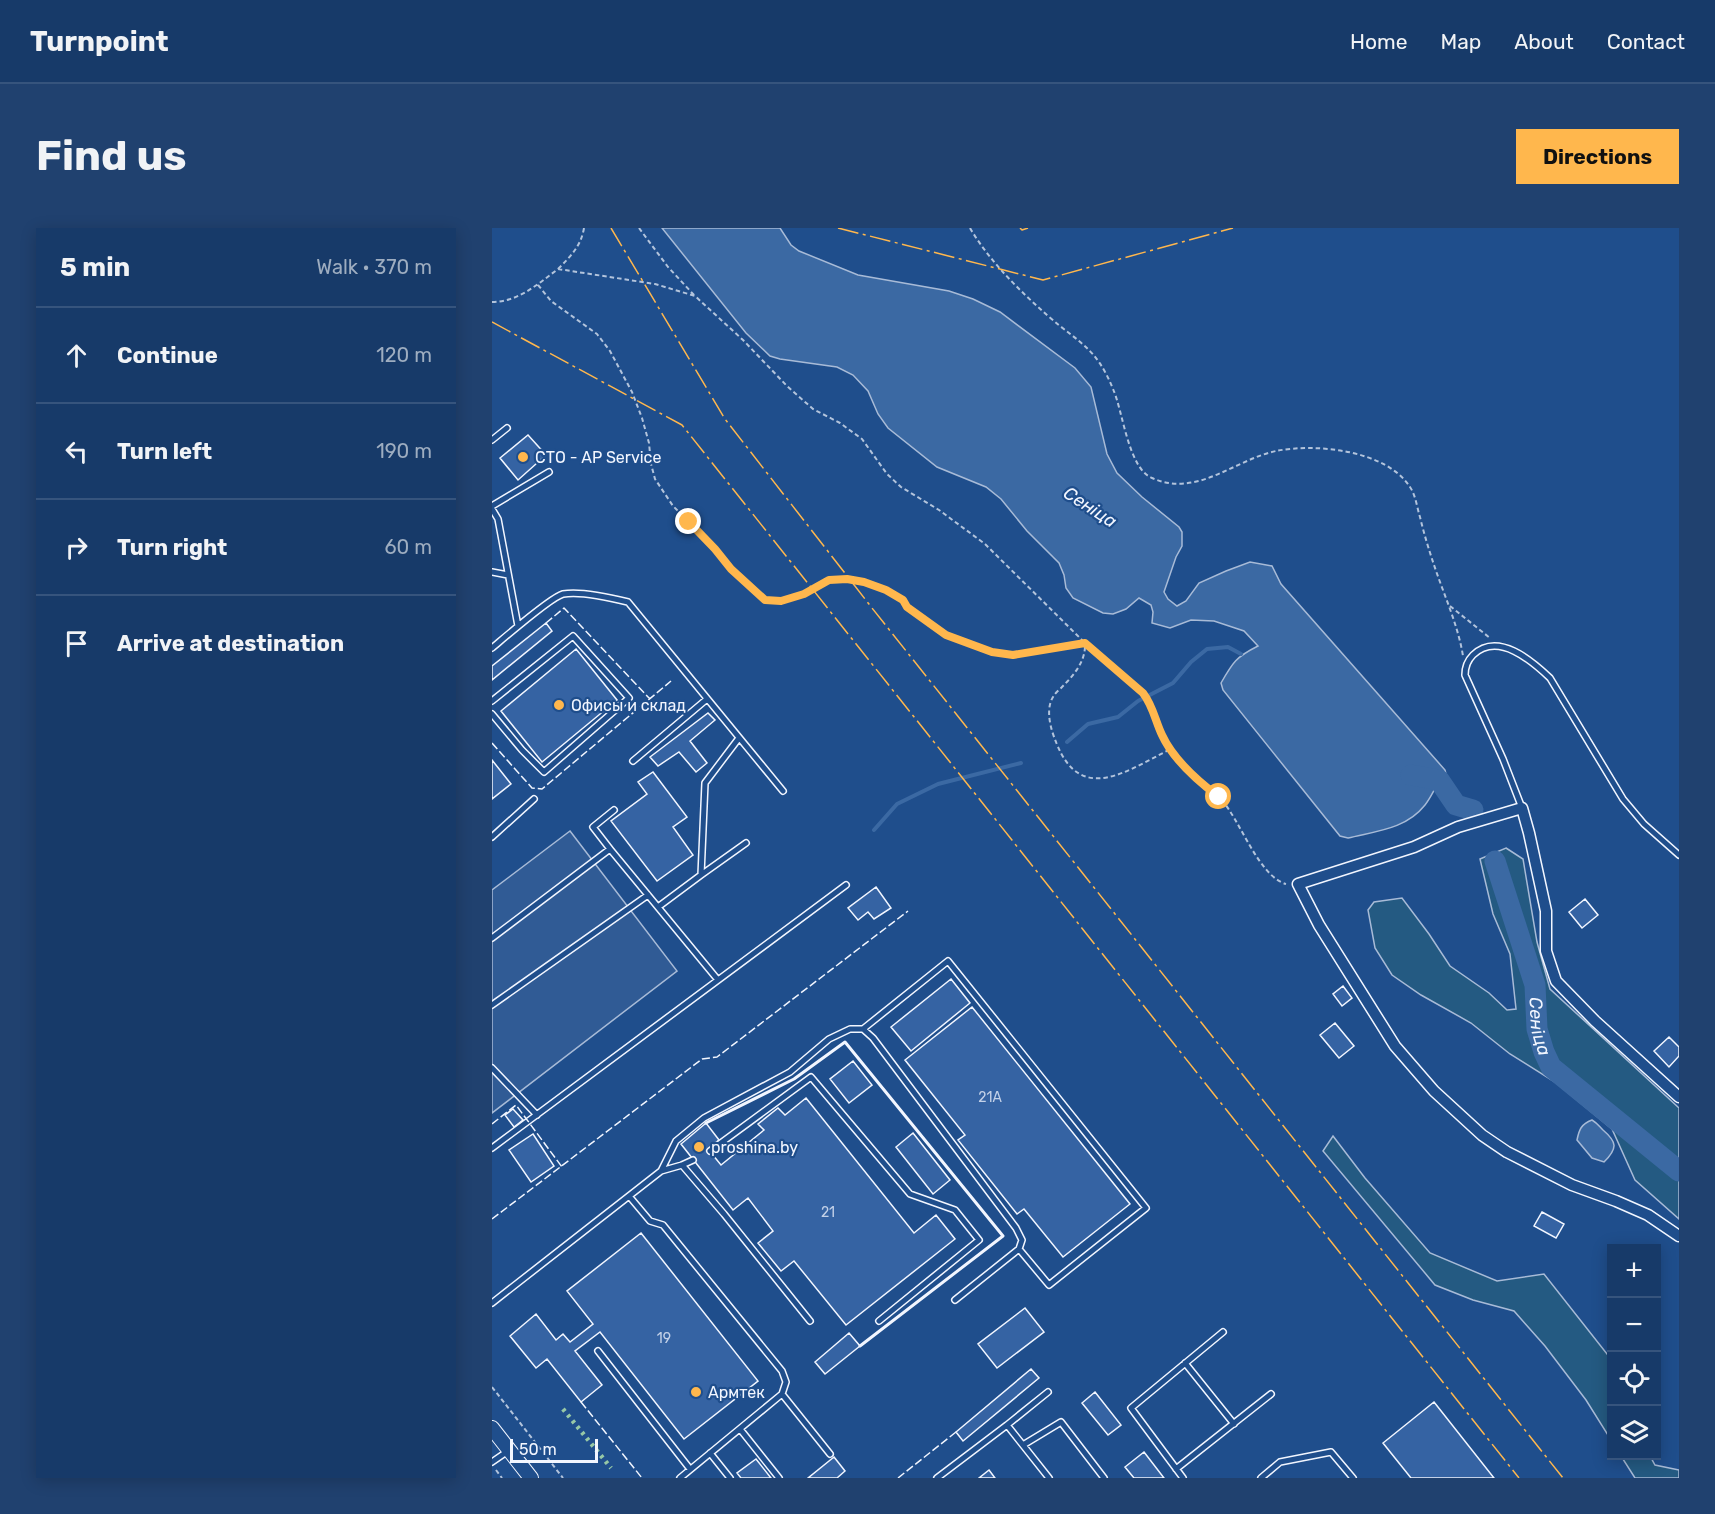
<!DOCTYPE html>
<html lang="en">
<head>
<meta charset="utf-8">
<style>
	:root { --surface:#173a69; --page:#20416f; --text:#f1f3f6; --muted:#9eadc0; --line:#36547d; --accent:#ffb74d }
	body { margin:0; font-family:Rubik,sans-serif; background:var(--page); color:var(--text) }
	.controls { position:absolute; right:18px; bottom:18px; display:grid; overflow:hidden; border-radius:0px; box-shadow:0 3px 15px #0003 }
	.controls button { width:54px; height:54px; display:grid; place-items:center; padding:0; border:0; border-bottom:2px solid var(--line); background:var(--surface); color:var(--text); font:30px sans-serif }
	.scale { position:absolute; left:18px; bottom:15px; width:88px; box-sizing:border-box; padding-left:6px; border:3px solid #f2f6ff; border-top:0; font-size:16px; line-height:21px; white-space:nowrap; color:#f2f6ff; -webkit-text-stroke:4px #1f4e8c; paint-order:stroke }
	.stop { position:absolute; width:18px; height:18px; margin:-14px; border:4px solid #ffb74d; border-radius:50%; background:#fff }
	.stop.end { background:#ffb74d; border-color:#fff; box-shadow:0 2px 6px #0008 }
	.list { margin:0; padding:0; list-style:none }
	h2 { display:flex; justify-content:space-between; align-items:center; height:78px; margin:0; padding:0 24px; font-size:26px }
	h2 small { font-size:20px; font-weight:400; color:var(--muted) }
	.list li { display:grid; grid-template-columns:39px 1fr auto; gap:18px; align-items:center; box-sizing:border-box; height:96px; padding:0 24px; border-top:2px solid var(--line) }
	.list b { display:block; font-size:22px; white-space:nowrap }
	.list em { font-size:20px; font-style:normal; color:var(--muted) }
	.icon { flex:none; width:33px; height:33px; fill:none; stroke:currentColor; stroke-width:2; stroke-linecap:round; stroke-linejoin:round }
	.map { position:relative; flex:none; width:1187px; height:1250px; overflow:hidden; border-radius:0px }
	header { display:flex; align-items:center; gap:36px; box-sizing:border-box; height:84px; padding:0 30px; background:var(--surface); border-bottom:2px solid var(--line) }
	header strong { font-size:28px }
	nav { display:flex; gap:33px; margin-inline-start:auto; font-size:21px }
	.intro { display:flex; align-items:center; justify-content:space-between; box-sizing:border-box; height:144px; padding:0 36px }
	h1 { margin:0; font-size:42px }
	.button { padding:15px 27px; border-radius:0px; background:var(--accent); color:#111; font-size:21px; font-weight:700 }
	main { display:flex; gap:36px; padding:0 36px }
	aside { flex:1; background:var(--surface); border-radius:0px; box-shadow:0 3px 15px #0003 }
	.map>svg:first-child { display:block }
	.green { fill:#245a82; stroke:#a8bbd7; stroke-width:1.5 }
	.parking { fill:#305b95; stroke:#a8bbd7; stroke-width:1.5 }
	.water { fill:#3b69a3; stroke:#a8bbd7; stroke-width:1.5 }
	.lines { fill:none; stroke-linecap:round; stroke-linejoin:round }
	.stream { stroke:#3b69a3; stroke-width:4 }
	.river { stroke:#3b69a3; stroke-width:21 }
	.building { fill:#3563a3; stroke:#f2f6ff; stroke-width:1.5 }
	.service-casing { stroke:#f2f6ff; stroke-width:8 }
	.minor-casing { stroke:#f2f6ff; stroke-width:13 }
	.tertiary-casing { stroke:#f2f6ff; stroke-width:16 }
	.path { stroke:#b3c4dc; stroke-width:2; stroke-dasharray:4.5 3; stroke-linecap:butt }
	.service { stroke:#1f4e8c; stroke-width:5 }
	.minor { stroke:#1f4e8c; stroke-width:10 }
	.tertiary { stroke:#1f4e8c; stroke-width:14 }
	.hedge { stroke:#97c8a6; stroke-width:4.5; stroke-dasharray:3 4.5; stroke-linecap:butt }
	.fence { stroke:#f2f6ff; stroke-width:1.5; stroke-dasharray:8 3; stroke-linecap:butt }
	.wall { stroke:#f2f6ff; stroke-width:3 }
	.power { stroke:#ffb74d; stroke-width:1.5; stroke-dasharray:21 4.5 3 4.5; stroke-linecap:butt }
	.route { stroke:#ffb74d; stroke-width:8 }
	.poi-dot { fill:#ffb74d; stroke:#1f4e8c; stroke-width:2 }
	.labels { text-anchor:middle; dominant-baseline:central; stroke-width:4.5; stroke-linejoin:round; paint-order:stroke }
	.number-label { font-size:14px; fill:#c3d1e8 }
	.poi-label { font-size:16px; fill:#f2f6ff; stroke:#1f4e8c; text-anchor:start }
	.water-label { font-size:18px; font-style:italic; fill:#f2f6ff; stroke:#1f4e8c }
</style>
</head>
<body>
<header>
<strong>Turnpoint</strong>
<nav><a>Home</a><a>Map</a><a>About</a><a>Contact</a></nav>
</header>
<div class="intro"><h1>Find us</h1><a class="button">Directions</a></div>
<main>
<aside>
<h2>5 min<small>Walk · 370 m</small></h2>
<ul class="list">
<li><svg class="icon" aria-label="ahead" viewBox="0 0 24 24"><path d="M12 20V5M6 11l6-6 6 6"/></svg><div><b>Continue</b></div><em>120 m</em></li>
<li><svg class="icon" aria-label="left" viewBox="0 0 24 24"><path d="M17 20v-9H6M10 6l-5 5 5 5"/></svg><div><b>Turn left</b></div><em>190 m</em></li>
<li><svg class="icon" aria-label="right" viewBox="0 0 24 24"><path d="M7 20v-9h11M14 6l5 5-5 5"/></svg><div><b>Turn right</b></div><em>60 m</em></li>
<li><svg class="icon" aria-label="arrive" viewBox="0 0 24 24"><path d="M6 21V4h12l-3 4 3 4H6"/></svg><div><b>Arrive at destination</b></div></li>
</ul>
</aside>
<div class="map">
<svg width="1187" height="1250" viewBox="0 0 1187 1250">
	<rect width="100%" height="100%" fill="#1f4e8c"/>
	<path class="green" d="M1014,620L1031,631L1045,714L1058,761L1187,880V991L1143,952L1120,901L1063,854L1018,826L979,795L929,767L900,747L883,720L876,682L882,674L910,670L937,706L958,738L997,765L1015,782L1024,781L1018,726L1001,686L988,631Z
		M841,908L873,950L938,1025L1005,1053L1052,1046L1119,1131V1212L1094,1172L1053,1118L1022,1083L981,1072L943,1057L831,923Z
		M1129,1228H1158L1163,1237L1187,1242V1250H1143Z"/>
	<path class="parking" d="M78,603L185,743L0,885V662Z"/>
	<path class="water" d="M170,0H288L299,17L307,23L366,47L457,63L481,71L508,84L583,140L599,159L615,226L625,245L650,269L687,299L690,304V318L684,329L672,364L676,371L685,378L694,373L707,355L734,343L758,334L780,338L789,356L953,542L954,546C944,555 941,567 933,577C914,601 885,603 856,610L848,608L731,462L729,455C741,434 744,429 766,418L752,403L722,393L699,392L678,400L660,395L661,384L659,377L647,370L634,381L621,386L611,385L581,370L574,360L572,347L567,335L535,303L509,271L494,259L445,239L396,200L386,186L376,163L361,147L345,139L288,131L278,128L254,105Z
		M1100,892C1105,895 1107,898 1111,902C1125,914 1126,920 1112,934L1100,930L1085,912C1087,902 1089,896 1100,892Z"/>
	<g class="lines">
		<path class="stream" d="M575,514L596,496L626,489L646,473L681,455L699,434L715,421L736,419L749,426
			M382,602L405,576L446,556L529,535"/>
		<g class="river">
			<path d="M919,547L947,552L964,577L981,582"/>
			<path id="s1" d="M1003,633L1043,757L1045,801L1052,824L1059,839L1187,943"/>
		</g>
	</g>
	<path class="building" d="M36,207L54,227L26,252L8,230Z
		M54,395L60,403L0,452V438Z
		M84,421L125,472L50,534L9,483Z
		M216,485L223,492L198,513L215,535L204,544L187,524L166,538L158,529Z
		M0,532L19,556L0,571Z
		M161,544L195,589L181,599L201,627L165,653L119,593L155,566L146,554Z
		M384,659L399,680L382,691L376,684L366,692L356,680Z
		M1093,671L1106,687L1090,700L1077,684Z
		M459,751L478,775L419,823L399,799Z
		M851,758L860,770L850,778L841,766Z
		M480,779L638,976L571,1029L532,981L525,986L466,912L473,907L413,832Z
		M843,795L862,818L847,830L828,807Z
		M1177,809L1187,819V828L1177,839L1162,823Z
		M361,833L380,857L357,875L338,851Z
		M314,870L422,1005L444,987L463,1011L354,1097L302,1033L289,1043L266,1015L281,1003L256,970L241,982L189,916L214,895L227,912L216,921L229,937L272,902L266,896L286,880L293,887Z
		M21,881L31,892L22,899L13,887Z
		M421,905L458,952L441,966L404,919Z
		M41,906L62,938L39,954L17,922Z
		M1050,984L1072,996L1064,1010L1042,998Z
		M149,1005L266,1153L192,1211L108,1104L83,1123L110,1157L89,1174L55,1131L44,1140L18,1108L44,1086L64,1112L71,1106L78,1114L101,1096L75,1063Z
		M533,1080L552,1104L505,1140L486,1116Z
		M357,1105L368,1118L333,1146L323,1134Z
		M539,1141L547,1150L471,1213L464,1204Z
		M603,1164L629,1197L616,1207L590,1175Z
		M942,1174L1002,1250H919L891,1215Z
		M652,1224L672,1250H642L633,1239Z
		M342,1229L353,1243L345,1250H316Z
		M264,1231L279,1250H249L245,1245Z
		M497,1242L503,1250H487Z"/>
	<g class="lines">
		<g class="service-casing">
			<path id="service" d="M0,212L15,200
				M0,278L57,244
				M0,281L6,291L26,398
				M0,344L16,347
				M0,420C12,410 59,369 71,366C87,363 120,370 136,374L291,563
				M0,473L81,408L137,470L52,544L30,522L0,486
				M141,533L215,471
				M1030,580L1011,531L973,447C973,439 976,432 981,427C1006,403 1040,433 1058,450L1131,571L1152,596L1187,627
				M0,609L42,571
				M118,621L101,599L122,582
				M209,647L254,615
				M166,679L209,647L213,555L247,510
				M0,710L118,621L226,752
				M0,777L156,667
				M371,801L456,733L654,980L557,1057L527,1021
				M0,840L45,887
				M0,920L354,657
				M218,923L319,849L418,966L463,982L487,1012L387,1093
				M190,937L201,932
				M169,943L184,913L212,890L298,844L337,811L358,801H371L381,810L524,1000L530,1012L527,1021L463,1072
				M137,968L158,993L171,997L290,1143L294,1154L290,1166L188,1250
				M0,1075L169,943L190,937L232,986L318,1093
				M106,1123L198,1241
				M693,1135L742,1196
				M290,1166L338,1226
				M515,1197L556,1164
				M248,1201L287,1250
				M531,1217L569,1194L612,1250
				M218,1225L238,1250
				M0,1234L16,1223
				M684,1241L779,1166
				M445,1250L515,1197L557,1250
				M691,1250L639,1180L731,1104
				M769,1250L788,1234L839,1224L861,1250"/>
		</g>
		<g class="minor-casing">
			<path id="minor" d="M1187,869L1103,793L1064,753L1054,723V683L1037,605L1030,580L966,599L922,619L806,656L827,697L903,818L942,863L990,907L1015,924L1080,957L1124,973L1156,987L1187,1008"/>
		</g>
		<g class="tertiary-casing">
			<path id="tertiary" d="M0,1200L39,1250"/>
		</g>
		<path class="path" d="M147,0L176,39L202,67
			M478,0C498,34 527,62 556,88C587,115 604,119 621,161C631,183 636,240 660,250C705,270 742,232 784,223C824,215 894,222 918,259C924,268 925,280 928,289C932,306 937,322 942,337C952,367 966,397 971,428
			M66,41C79,28 89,18 92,0
			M46,57L59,73L105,106L118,123L140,164L150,190L157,215L159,236L163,251L181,278L216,313L239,341L273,372L289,373L312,366L337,352L355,351L372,354L403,367L411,372L415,379L454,407L500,424L521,427L593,415C594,433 582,447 570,459C567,462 563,465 561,469C553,482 559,502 564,514C589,579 637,541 679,521
			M0,74C26,74 46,56 66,41L163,56L203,68L251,112L295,158L321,181L348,195L370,211L395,246L409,259L447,282L493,316L593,415L651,465C661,479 663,495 672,510C680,525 694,542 706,553C713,559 722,564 728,570C748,591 766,648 794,656
			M958,378L998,410
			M0,1159L71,1250
			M4,1242L10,1250"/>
		<use href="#service" class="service"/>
		<use href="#minor" class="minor"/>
		<use href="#tertiary" class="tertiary"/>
		<path class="hedge" d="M71,1181L119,1240"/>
		<path class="fence" d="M54,395L72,380L158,471
			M0,515L40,560L50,561L179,453
			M0,896L24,877L70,939
			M0,991L210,831L225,829L416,683
			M89,1174L150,1250
			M406,1250L464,1204"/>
		<path class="wall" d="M214,895L302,851L353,814L511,1008L368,1118"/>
		<path class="power" d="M119,0L233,191L380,380L1071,1250
			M346,0L551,52L741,0
			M528,0L530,2L536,0
			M0,94L190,197L1027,1250"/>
	</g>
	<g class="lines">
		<path class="route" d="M197,294L223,321L239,341L273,372L289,373L312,366L337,352L355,351L372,354L394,362L411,372L415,379L454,407L500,424L521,427L593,415L651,465C661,478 663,492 670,507C681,531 707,554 727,569"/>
	</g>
	<g class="poi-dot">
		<circle cx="31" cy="229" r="6"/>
		<circle cx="67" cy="477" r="6"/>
		<circle cx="207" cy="919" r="6"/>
		<circle cx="204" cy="1164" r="6"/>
	</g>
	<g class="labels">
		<g class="number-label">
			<text x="498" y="869">21А</text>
			<text x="336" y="984">21</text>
			<text x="172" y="1110">19</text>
		</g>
		<g class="poi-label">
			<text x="43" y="229">СТО - AP Service</text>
			<text x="79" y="477">Офисы и склад</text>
			<text x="219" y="919">proshina.by</text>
			<text x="216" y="1164">Армтек</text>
		</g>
		<g class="water-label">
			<text transform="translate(598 279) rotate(33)">Сеніца</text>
			<text stroke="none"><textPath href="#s1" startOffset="172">Сеніца</textPath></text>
		</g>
	</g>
</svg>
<div class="controls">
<button>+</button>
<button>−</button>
<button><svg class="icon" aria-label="locate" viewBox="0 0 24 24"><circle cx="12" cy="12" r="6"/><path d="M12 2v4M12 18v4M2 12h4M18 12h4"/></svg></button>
<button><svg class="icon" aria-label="layers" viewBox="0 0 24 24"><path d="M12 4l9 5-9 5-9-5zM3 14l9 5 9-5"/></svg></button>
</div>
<div class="scale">50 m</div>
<div class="stop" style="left:727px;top:569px"></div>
<div class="stop end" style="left:197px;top:294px"></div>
</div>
</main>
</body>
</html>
